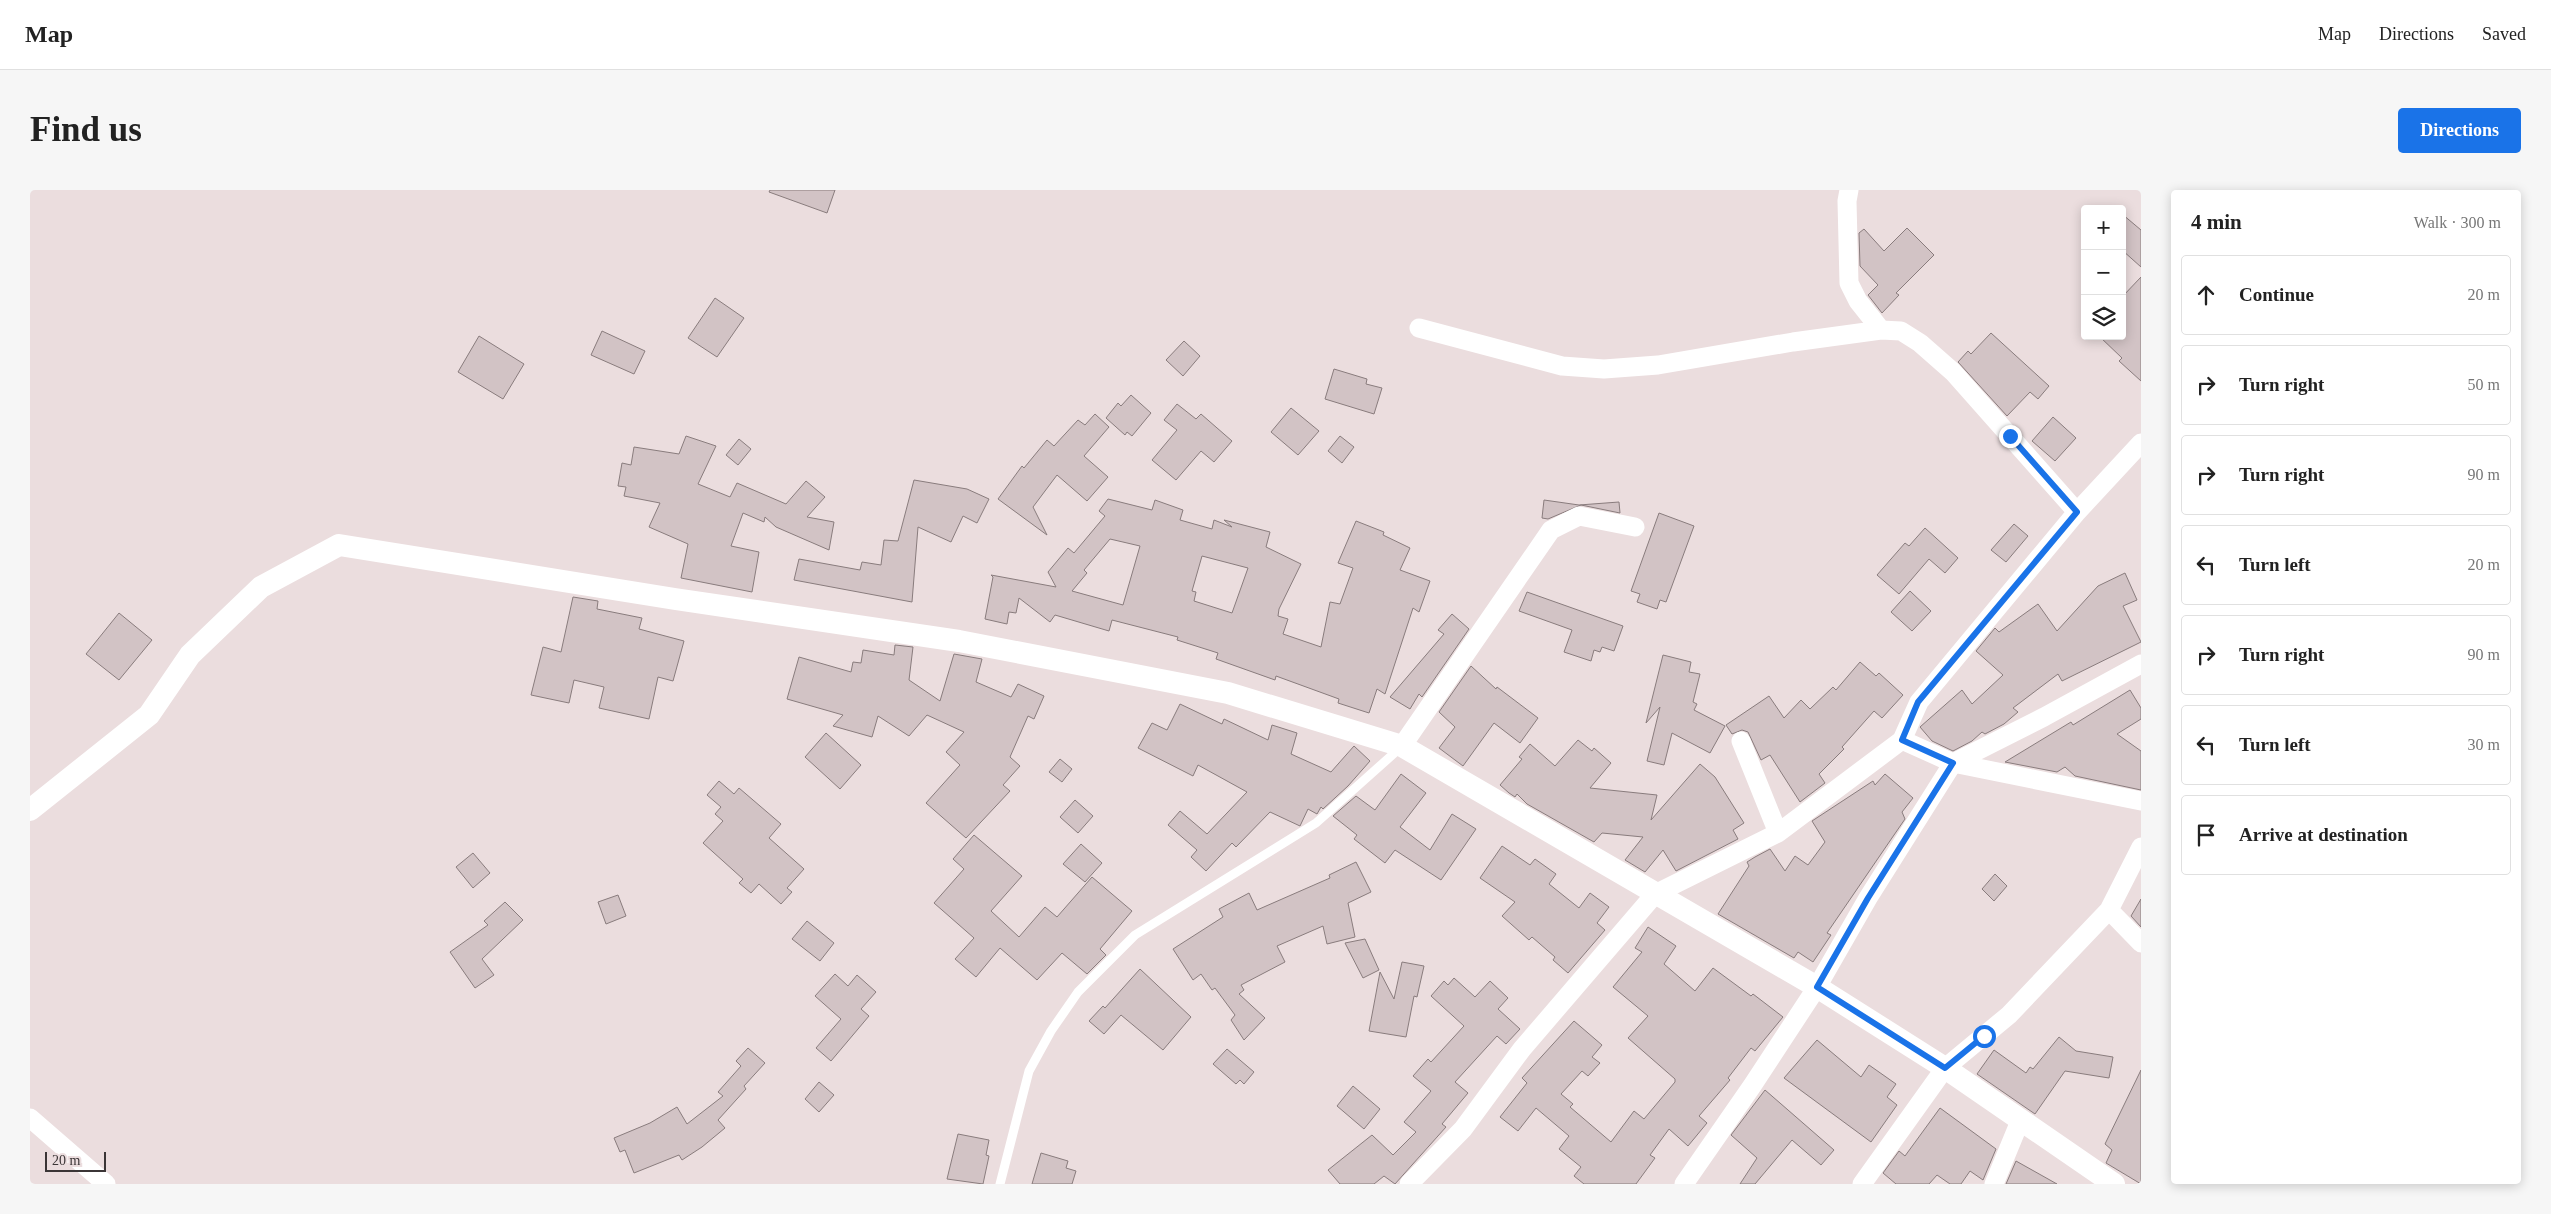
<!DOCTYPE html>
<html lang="en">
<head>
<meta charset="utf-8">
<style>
	:root { --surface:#fff; --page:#f6f6f6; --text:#222; --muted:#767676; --line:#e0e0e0; --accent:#1a73e8 }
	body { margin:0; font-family:"Times New Roman",serif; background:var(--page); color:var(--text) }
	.controls { position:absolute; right:15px; top:15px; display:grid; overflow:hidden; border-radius:5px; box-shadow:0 2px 12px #0003 }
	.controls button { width:45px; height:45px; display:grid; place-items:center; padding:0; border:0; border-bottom:1px solid var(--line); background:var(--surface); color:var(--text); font:25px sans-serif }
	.scale { position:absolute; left:15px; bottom:12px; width:61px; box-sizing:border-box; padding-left:5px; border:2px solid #3b3536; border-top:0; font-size:14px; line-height:18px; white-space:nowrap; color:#3b3536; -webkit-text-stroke:4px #ebddde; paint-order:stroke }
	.stop { position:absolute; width:15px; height:15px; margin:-11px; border:4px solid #1a73e8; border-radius:50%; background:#fff }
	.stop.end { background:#1a73e8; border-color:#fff; box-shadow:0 1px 5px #0008 }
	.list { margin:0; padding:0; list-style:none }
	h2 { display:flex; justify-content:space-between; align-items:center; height:65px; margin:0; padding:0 20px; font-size:21px }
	h2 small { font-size:16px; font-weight:400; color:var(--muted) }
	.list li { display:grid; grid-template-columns:32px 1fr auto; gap:15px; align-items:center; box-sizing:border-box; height:80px; margin:0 10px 10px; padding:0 10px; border:1px solid var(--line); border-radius:5px }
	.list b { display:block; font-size:19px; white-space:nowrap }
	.list em { font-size:16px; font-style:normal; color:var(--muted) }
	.icon { flex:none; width:28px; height:28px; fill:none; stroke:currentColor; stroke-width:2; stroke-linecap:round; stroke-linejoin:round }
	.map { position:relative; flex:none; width:2111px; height:994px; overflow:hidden; border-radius:5px }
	header { display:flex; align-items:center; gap:30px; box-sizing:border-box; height:70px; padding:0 25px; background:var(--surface); border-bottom:1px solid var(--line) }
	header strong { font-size:24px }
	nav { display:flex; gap:28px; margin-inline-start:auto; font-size:18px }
	.intro { display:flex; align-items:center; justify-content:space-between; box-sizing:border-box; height:120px; padding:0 30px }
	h1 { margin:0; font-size:35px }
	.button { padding:12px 22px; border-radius:5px; background:var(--accent); color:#fff; font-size:18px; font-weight:700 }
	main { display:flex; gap:30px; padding:0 30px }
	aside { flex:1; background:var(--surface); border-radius:5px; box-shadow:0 2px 12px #0003 }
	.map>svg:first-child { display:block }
	.building { fill:#d2c3c5; stroke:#897c7d; fill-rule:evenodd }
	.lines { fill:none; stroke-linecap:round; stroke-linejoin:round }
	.service { stroke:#fff; stroke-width:9 }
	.minor { stroke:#fff; stroke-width:19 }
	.tertiary { stroke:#fff; stroke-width:22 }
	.route { stroke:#1a73e8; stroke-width:6 }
</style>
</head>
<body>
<header>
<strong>Map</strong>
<nav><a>Map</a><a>Directions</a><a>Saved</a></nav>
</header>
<div class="intro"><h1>Find us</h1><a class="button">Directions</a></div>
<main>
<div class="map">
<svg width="2111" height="994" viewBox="0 0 2111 994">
	<rect width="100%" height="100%" fill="#ebddde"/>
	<path class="building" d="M740,0H805L797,23L739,2Z
		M2092,24L2111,40V77L2092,60Z
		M1877,38L1904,65L1866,103L1869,105L1852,123L1838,105L1848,95L1830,76L1829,43L1834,39L1854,61Z
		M2111,87V191L2089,171L2092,168L2069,146H2092V107Z
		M685,108L714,128L687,167L658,148Z
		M572,141L615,161L604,184L561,165Z
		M1961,143L2019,196L2008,209L2000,202L1977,226L1928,172L1938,161L1941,164Z
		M449,146L494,174L473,209L428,182Z
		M1154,151L1170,166L1153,186L1136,170Z
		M1304,179L1337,189L1336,194L1352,198L1344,224L1295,209Z
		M1101,205L1121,223L1102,246L1097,242L1095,245L1076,228L1088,213L1091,216Z
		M1147,214L1166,229L1171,224L1202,251L1184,272L1171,261L1146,290L1122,270L1147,240L1134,230Z
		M1261,218L1289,241L1268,265L1241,242Z
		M1065,224L1079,237L1054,266L1078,287L1057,311L1027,285L1003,317L1017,345L968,309L992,276L994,278L1017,250L1024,256L1048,230L1055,235Z
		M2023,227L2046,248L2025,271L2002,251Z
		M656,246L686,256L668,294L700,307L707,293L756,314L776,291L795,307L777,327L804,332L799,360L746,337L735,327L734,332L713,323L701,356L729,362L722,402L651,388L658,354L619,337L630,313L594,306L596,297L588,296L592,273L601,275L604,257L649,264Z
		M1310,246L1324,257L1312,273L1298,261Z
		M709,249L721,259L708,275L696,265Z
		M884,290L937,299L959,309L947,333L933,326L921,352L888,337L882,412L764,390L769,369L830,380L832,372L851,375L854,350L868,351Z
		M1078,309L1122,320L1125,310L1153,320L1150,330L1182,339L1184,330L1202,337L1194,330L1240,342L1236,357L1271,374L1249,419L1248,426L1258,429L1253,444L1291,457L1300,412L1310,414L1323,378L1308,373L1326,331L1354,342L1353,345L1380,358L1370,380L1400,391L1389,422L1383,418L1355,504L1347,499L1339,523L1308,513L1309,509L1246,486L1245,490L1186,469L1188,463L1147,450L1148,447L1082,430L1079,441L1025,425L1020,432L989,408L986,423L979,422L977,434L955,429L963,387L961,385L1026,397L1018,382L1038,358L1044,363L1075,326L1069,321ZM1080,349L1110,356L1093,415L1042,401L1057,383L1054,380ZM1172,366L1218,378L1202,423L1164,411L1166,402L1162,401Z
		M1514,310L1549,315L1589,312L1590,323L1551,315L1518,329L1512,328Z
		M1629,323L1664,336L1636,412L1630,410L1627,419L1607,412L1610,404L1601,401Z
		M1984,334L1998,346L1976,372L1961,360Z
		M1895,338L1928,368L1915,383L1899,369L1869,404L1847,385L1875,353L1879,356Z
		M2095,383L2107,410L2093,416L2111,452L2032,491L2028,484L1983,518L1988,522L1974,534L1955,544L1952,542L1942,551L1923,561L1902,551L1890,537L1932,500L1942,514L1973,485L1946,461L1965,438L1969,442L2008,414L2027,441L2068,396Z
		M1880,401L1901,421L1882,441L1861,422Z
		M1497,402L1593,436L1584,461L1572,457L1570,462L1564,460L1561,471L1534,462L1542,440L1489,421Z
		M543,407L568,411L567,419L612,428L609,439L654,451L643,491L628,487L619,529L569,518L574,497L544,490L539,513L501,505L513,457L531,462Z
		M89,423L122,450L89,490L56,464Z
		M1422,424L1439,439L1392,507L1389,504L1380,519L1360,507L1414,444L1408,440Z
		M865,455L883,457L879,490L910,511L924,464L952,469L946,492L981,507L988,494L1014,506L1004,529L998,526L980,567L990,576L973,595L980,601L936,648L896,613L930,575L916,562L934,542L897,525L879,546L848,526L842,547L803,536L813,525L757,509L769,467L821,482L823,472L831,473L833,460L864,465Z
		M1633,465L1661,472L1659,482L1670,484L1663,512L1667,514L1664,520L1695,536L1680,563L1642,543L1634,575L1617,571L1630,517L1616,533Z
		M1830,472L1846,486L1849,483L1873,505L1852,528L1844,521L1812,557L1814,559L1789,584L1795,593L1770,612L1740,565L1731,570L1718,542L1712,540L1702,544L1696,535L1739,506L1754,528L1771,510L1780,519L1803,497L1806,500Z
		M1441,476L1466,499L1467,497L1508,528L1490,553L1464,533L1433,576L1409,558L1425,537L1409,522Z
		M2100,500L2111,518V529L2087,544L2111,561V600L2045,586L2035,577L2027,582L1975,572L2041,532L2043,535Z
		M1150,514L1192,534L1194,529L1238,550L1242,535L1267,543L1261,564L1301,582L1324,556L1340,571L1318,596L1293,619L1291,617L1287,624L1278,619L1270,636L1240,622L1206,657L1202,653L1176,681L1161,667L1167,660L1138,635L1150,621L1177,644L1217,602L1168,575L1163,586L1108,558L1122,533L1137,540Z
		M796,543L831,575L810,599L775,567Z
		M1548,550L1562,561L1564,558L1581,573L1560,598L1627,605L1621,630L1670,574L1685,587L1714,633L1703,640L1708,649L1646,681L1633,660L1615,682L1595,670L1613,647L1572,643L1564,652L1497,614L1487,604L1485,607L1479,603L1470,595L1492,569L1489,567L1500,554L1525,576Z
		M1030,569L1042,579L1032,592L1019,582Z
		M1371,584L1396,603L1370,637L1400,660L1422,624L1446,639L1411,690L1365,660L1355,673L1324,649L1327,645L1303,626L1326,606L1345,620Z
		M1855,584L1883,608L1872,622L1875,629L1864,645L1797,743L1801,745L1783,772L1768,762L1764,768L1688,724L1719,676L1717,672L1725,667L1740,659L1755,681L1765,666L1778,675L1795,652L1782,631L1843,591L1845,595Z
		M689,591L704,604L709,598L751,634L739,648L774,679L757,698L762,702L751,714L729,694L721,703L709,693L713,689L673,653L693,631L685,624L691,617L677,605Z
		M1045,610L1063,626L1048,643L1030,627Z
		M944,645L992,686L961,721L989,747L1015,717L1027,727L1062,687L1102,721L1070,759L1076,765L1057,784L1032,763L1007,790L970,758L946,787L925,769L944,748L904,713L934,679L923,669Z
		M1051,654L1072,673L1055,692L1033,674Z
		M1472,656L1500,675L1505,669L1526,684L1519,694L1549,718L1560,703L1579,717L1567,733L1575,740L1538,783L1523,770L1525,767L1502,747L1499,750L1472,726L1485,712L1450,688Z
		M443,663L460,683L443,698L426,677Z
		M1326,672L1341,702L1318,713L1325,747L1297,754L1293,736L1247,756L1255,772L1211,795L1214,800L1209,804L1235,828L1214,850L1201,830L1205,825L1185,798L1182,800L1171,784L1163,790L1143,759L1193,727L1189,719L1219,703L1227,720L1300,688L1299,685Z
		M1965,684L1977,696L1964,711L1952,699Z
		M588,705L596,726L576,734L568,712Z
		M2111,709V737L2101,726Z
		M475,712L493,730L452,769L464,785L445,798L420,762L458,735L454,731Z
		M777,731L804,753L790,771L762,749Z
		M1618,737L1646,756L1634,774L1665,801L1683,778L1721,806L1723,804L1753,827L1725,861L1721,858L1698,888L1700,890L1669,926L1677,933L1658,956L1639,939L1620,965L1625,968L1606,994H1554L1544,986L1551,977L1529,959L1539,946L1506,918L1488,941L1470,927L1497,893L1492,888L1544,831L1572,855L1562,867L1570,873L1558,886L1552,881L1531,904L1543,914L1540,917L1581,952L1604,921L1614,929L1645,892V889L1598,848L1618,826L1583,797L1612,762L1605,758Z
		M1335,749L1349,780L1333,788L1315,753Z
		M1372,772L1394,776L1387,807L1384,806L1376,847L1339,841L1350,782L1364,809Z
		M1110,779L1161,827L1133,860L1091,825L1074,844L1059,831L1073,816L1075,818Z
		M805,784L818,796L827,785L846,802L831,819L839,826L801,871L786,858L811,829L785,806Z
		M1424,788L1445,807L1460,791L1478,808L1468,819L1490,839L1476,854L1467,846L1425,892L1438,903L1412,934L1416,937L1365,994L1354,986L1344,994H1310L1298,980L1342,945L1363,965L1386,942L1374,932L1401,901L1383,886L1398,869L1401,872L1434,836L1401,806L1414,791L1418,795Z
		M2029,847L2046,861L2083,867L2079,888L2035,881L2005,924L1947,884L1964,860L1996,883L2000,877L2003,879Z
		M1787,850L1831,887L1839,875L1866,894L1857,907L1867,915L1841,952L1754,888Z
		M718,858L735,873L714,896L716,899L688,930L695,938L672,957L652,970L649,965L604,983L595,960L590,962L584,948L620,933L647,917L657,934L693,906L688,902L711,876L706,871Z
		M1197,859L1224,882L1214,894L1210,890L1206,894L1183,874Z
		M2111,880V994L2076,973L2082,960L2075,954Z
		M789,892L804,905L789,922L775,909Z
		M1323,896L1350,919L1334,939L1307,916Z
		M1735,900L1804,960L1791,975L1762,950L1725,994H1710L1727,968L1701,945Z
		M1910,918L1966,959L1953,990L1940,981L1931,994H1920L1907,985L1899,994H1866L1853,983L1869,961L1875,966Z
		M928,944L959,950L956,965L959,966L953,994L917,989Z
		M1011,963L1038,971L1036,978L1046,981L1042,994H1002Z
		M1986,971L2027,994H1976Z"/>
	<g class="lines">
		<path class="service" d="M970,994L999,881L1021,841L1048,802L1105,745L1286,633L1370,558"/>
		<path class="minor" d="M1819,0L1817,11L1819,93L1828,111L1851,140
			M1389,138L1532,176L1574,179L1628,175L1763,152L1851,140L1871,141L1890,153L1923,182L2047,322
			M1872,550L1889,512L2047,322L2111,253
			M1711,551L1748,643
			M1372,556L1521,340L1549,326L1605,337
			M2111,657L2079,720L2111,753
			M0,928L76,994
			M1379,994L1433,939L1492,859L1625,704L1748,643L1872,550L1923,573L2111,611
			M1654,994L1722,896L1787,797L1838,708L1923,573L2014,527L2111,474
			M1832,994L1915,878L1979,825L2079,720
			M1964,994L1990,931"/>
		<path class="tertiary" d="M0,620L119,525L160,465L231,397L309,355L645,409L929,451L1198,503L1372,556L1787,797L1915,878L2084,994"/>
	</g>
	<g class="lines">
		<path class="route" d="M1954,846L1915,878L1787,797L1838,708L1923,573L1872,550L1888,512L2047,322L1980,246"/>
	</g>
</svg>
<div class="controls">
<button>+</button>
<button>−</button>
<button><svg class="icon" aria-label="layers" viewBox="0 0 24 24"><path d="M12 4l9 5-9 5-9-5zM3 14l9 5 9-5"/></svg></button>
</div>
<div class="scale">20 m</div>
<div class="stop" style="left:1954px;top:846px"></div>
<div class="stop end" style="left:1980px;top:246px"></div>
</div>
<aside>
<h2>4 min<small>Walk · 300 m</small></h2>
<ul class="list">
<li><svg class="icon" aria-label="ahead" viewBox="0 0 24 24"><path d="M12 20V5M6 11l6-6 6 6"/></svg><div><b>Continue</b></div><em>20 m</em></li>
<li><svg class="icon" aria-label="right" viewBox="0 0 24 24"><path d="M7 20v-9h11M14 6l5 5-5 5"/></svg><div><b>Turn right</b></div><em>50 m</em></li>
<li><svg class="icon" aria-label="right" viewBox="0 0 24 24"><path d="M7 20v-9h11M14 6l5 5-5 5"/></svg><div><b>Turn right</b></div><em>90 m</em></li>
<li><svg class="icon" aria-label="left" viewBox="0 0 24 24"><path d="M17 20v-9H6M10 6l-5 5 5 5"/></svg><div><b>Turn left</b></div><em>20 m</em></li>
<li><svg class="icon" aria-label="right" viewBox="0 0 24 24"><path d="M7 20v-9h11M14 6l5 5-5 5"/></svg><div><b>Turn right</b></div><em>90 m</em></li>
<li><svg class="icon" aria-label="left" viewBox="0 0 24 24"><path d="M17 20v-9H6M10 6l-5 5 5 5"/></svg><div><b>Turn left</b></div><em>30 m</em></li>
<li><svg class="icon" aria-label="arrive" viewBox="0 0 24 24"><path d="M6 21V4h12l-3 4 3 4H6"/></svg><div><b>Arrive at destination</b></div></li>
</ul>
</aside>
</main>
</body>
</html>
